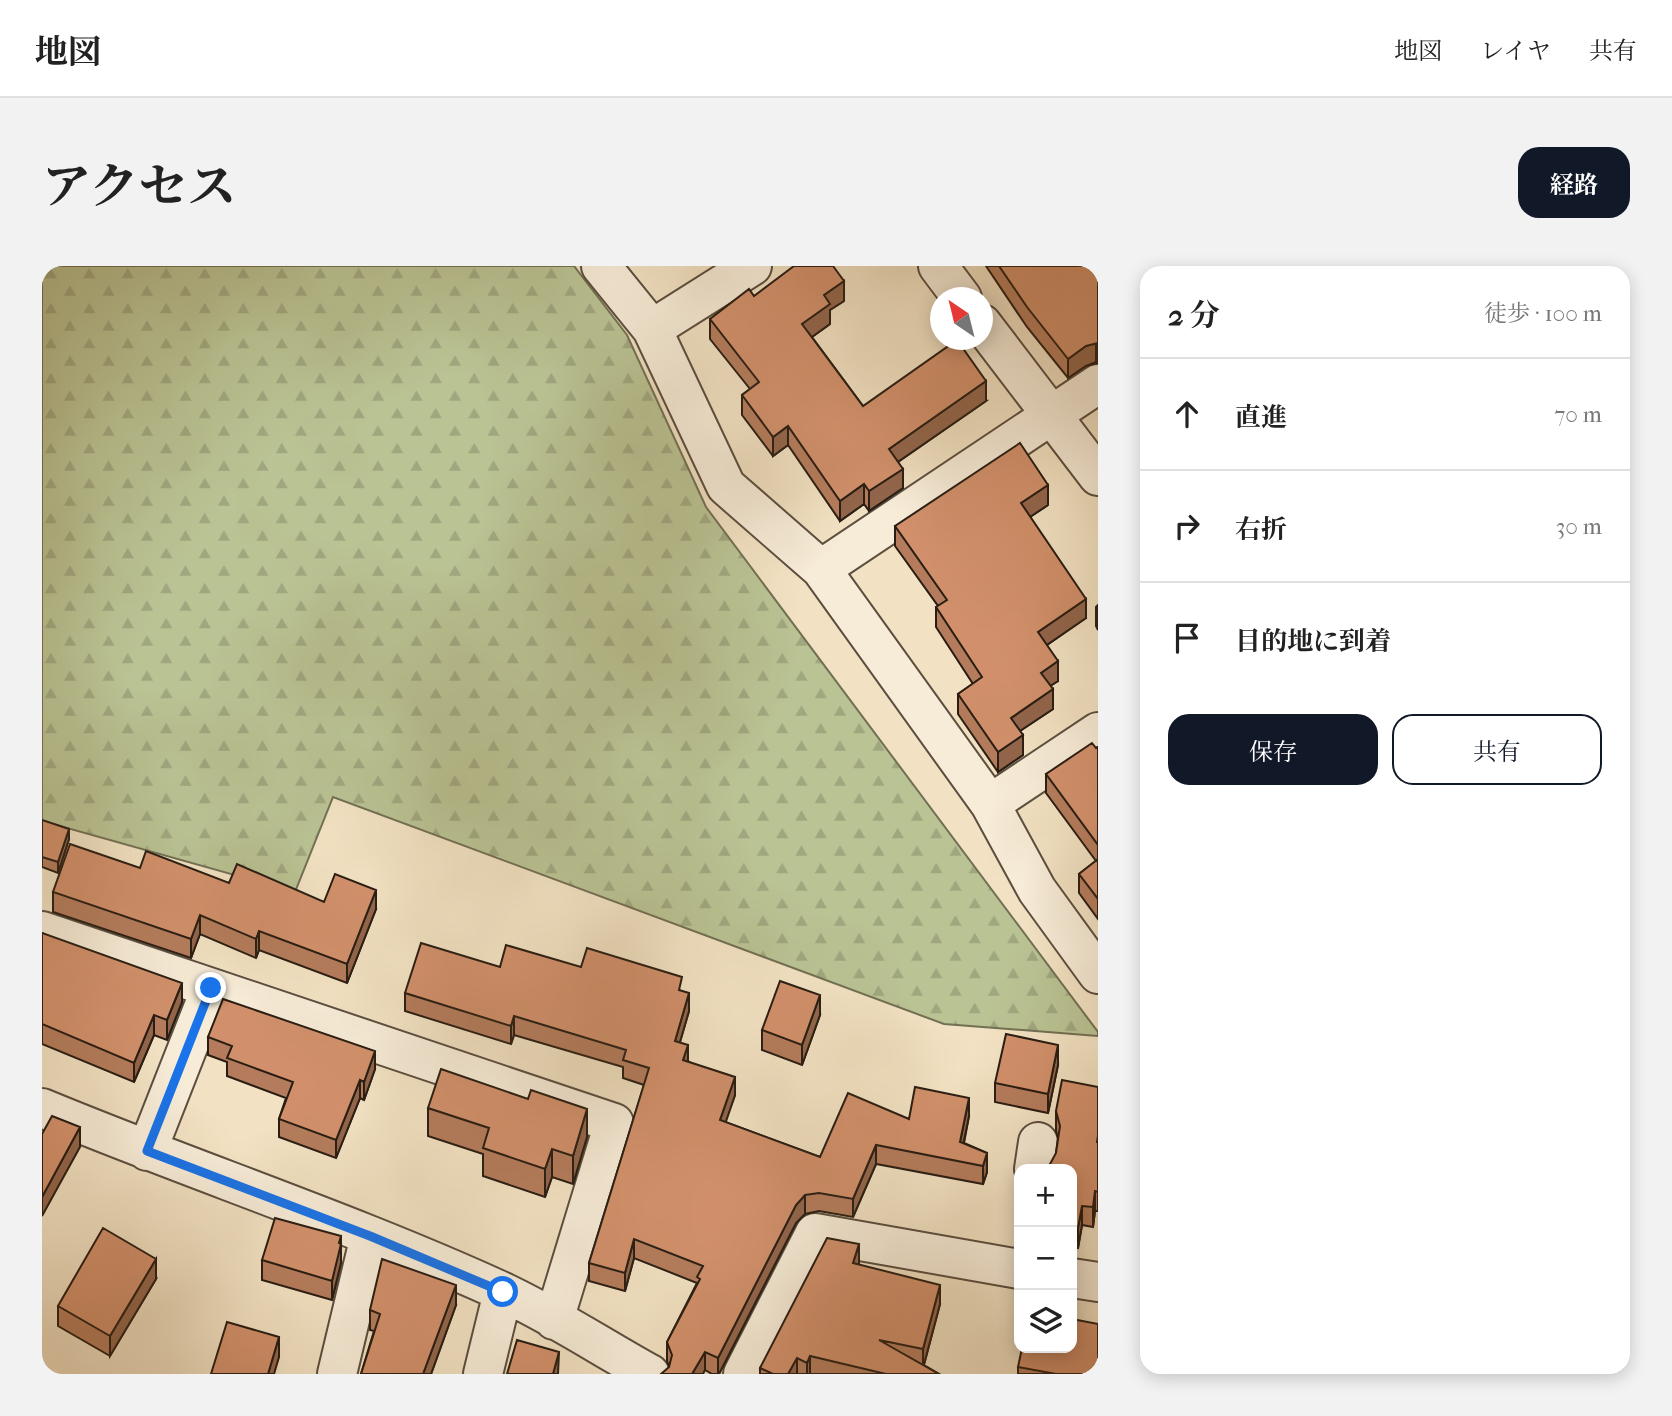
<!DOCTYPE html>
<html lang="ja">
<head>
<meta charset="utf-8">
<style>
	:root { --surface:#fff; --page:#f2f2f2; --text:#222; --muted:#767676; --line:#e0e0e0; --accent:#111827 }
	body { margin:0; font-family:"IM FELL French Canon","Noto Serif JP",serif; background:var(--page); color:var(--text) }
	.controls { position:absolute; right:21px; bottom:21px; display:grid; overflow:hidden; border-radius:14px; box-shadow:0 4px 18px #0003 }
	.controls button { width:63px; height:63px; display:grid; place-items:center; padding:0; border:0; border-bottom:2px solid var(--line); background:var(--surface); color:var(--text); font:35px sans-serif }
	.compass { position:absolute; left:888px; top:21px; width:63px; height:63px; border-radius:50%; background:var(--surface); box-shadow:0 4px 18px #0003; rotate:325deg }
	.stop { position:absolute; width:21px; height:21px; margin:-16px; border:5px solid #1a73e8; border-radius:50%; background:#fff }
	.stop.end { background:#1a73e8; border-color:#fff; box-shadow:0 2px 7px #0008 }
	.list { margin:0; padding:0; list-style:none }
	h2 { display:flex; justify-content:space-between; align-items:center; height:91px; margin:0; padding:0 28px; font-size:30px }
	h2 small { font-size:23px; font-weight:400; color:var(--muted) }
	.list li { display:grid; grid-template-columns:46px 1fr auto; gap:21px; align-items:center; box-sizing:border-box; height:112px; padding:0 28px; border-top:2px solid var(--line) }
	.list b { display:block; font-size:26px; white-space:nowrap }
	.list em { font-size:23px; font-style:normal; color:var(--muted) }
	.actions { display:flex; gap:14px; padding:21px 28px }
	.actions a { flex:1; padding:16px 0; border:2px solid var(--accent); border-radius:21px; text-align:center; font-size:24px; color:var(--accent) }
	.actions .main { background:var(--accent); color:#fff }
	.icon { flex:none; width:38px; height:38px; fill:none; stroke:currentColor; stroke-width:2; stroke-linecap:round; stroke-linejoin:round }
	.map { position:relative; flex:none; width:1056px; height:1108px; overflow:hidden; border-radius:21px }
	header { display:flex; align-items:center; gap:42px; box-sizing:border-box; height:98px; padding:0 35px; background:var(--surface); border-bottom:2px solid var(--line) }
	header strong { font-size:33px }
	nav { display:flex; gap:38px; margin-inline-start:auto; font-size:24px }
	.intro { display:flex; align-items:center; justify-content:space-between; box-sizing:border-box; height:168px; padding:0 42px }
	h1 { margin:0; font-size:49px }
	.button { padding:18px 32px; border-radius:21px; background:var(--accent); color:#fff; font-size:24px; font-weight:700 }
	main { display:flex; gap:42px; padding:0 42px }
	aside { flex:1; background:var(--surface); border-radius:21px; box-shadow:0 4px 18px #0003 }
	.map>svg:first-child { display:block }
	.forest { fill:url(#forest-firs); stroke:#727054; stroke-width:2 }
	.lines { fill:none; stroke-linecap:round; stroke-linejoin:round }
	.minor-casing { stroke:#5b4e3f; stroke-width:42 }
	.minor { stroke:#f7ecd8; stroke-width:38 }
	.wall { fill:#b47c5c; stroke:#291d13; stroke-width:2 }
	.shaded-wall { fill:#92654b; stroke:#291d13; stroke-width:2 }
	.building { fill:#d1906b; stroke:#291d13; stroke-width:2 }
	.route { stroke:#1a73e8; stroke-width:9 }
</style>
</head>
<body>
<header>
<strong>地図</strong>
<nav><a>地図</a><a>レイヤ</a><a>共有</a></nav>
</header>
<div class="intro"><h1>アクセス</h1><a class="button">経路</a></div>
<main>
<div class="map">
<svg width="1056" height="1108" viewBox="0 0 1056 1108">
	<defs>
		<pattern id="forest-firs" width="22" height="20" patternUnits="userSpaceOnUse" patternTransform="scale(1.75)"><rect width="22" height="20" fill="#bac394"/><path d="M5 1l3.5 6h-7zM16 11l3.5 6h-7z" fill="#a0a77f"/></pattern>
	</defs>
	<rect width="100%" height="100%" fill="#f2e2c3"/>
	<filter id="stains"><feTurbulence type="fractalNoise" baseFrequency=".00286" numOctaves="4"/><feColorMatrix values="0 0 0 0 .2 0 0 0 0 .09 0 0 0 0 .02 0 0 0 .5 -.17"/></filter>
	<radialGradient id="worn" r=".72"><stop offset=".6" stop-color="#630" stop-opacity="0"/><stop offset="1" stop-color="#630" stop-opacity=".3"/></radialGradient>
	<path class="forest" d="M0,0H532L585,69L664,241L1056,766V770L902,758L291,531L253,626L0,555Z"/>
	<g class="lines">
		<g class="minor-casing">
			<path id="minor" d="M559,0L610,63
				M710,0L610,63L684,220L779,303L948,538L995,624L1056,708
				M896,0L920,32
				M940,58L1056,210
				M779,303L1056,118
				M948,538L1056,466
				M0,665L572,857L512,1054
				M0,842C152,905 310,957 459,1025C511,1049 559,1081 608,1108
				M105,885L169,722
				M992,903L996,876
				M1030,1012L1056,1016
				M295,1108L328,970
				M441,1108L461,1026
				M701,1108L773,967L977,1003"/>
		</g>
		<use href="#minor" class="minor"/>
	</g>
	<path class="wall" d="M944,0H1056V97L1044,100L1026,112L985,61Z
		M802,35L788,44V58L770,71L821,140L944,135L856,196L861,222L827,245L822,238L798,255L746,179L731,190L700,149V129L708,123L668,73V53Z
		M1006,239L988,251L1044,352L1005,379L1016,415L1008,420L1011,443L978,465L981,489L956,506L916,448V428L931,418L894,361V341L896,340L853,280V260Z
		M1056,339V364L1054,360V341Z
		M1056,481V653L1037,627V608L1054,595L1004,527V508Z
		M0,554L27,573L16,607L0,601Z
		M187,617L282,636L334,643L305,717L217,684L214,692L158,668L149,692L11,646V626Z
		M0,667L140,736L125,774L112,769L92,816L0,778Z
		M458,701H539L640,725L647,745L638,776L646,795L693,829L683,856L778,891L867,853L927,850L922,877L945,887V906L941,918L834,898L811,951L777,945L763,948L754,957L677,1108H670L663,1104L627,1100L625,1095V1076L655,1017L592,992L583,1025L547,1015V997L602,819L581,812V801L472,769L469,778L363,745V727Z
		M778,749L760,799L720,784V764Z
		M166,771L333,803L322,834L318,832L294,892L237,871V853L244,832L185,810V796L166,789Z
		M1016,799L1006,847L953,836V817Z
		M1056,821V945H1053L1051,961L1040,959L1036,982L1030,981V903L1014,887L1016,872L1014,865V845Z
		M386,842L545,871L531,918L510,911L503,931L441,910V888L386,870Z
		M299,970V997L290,1034L220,1014V994Z
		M817,997L816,998L898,1038L882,1099L897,1108H718V1102Z
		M114,1013L68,1090L16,1060V1040Z
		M414,1039L389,1108H319L332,1065L328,1064V1044Z
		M1056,1058V1108H976V1101Z"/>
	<path class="shaded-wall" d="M802,15V35L788,44V58L760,78V58L782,29Z
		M1054,77V96L1044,100L1026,112V93L1044,80Z
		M944,115V135L847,202V183Z
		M746,160V179L731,190V171Z
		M861,203V222L827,245V225Z
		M822,218V238L798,255V235Z
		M1006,219V239L979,257V237Z
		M1044,333V352L996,385V366Z
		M1016,395V415L999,426V407Z
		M1011,423V443L969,471V452Z
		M981,469V489L956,506V486Z
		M27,563V573L16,607V596Z
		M334,624V643L305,717V698Z
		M158,649V668L149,692V673Z
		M217,665V684L214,692V673Z
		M140,717V736L125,774V754Z
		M647,727V745L633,793V775Z
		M778,729V749L760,799V779Z
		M112,749V769L92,816V797Z
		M472,750V769L469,778V760Z
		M646,779V797L641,794Z
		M1016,779V799L1006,847V828Z
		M333,785V803L322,834V816Z
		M693,811V829L678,873V854Z
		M318,814V832L294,892V874Z
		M927,832V850L918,894V876Z
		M545,843V871L531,918V890Z
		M38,861V881L0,950V931Z
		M834,879V898L811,951V933Z
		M510,883V911L503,931V903Z
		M945,887V906L941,918V900Z
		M1053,925V945L1051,961V941Z
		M763,929V948L754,957L677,1108H676V1092L754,939Z
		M1040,940V959L1036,982V962Z
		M299,970V997L290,1034V1015Z
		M592,973V992L583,1025V1007Z
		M817,978V997L811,1016V997Z
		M114,993V1013L68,1090V1070Z
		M414,1019V1039L389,1108H381Z
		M898,1019V1038L881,1102V1083Z
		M237,1071V1091L232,1108H226Z
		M517,1086L516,1108H511Z
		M663,1086V1104L661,1108H650Z
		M768,1090V1108H765V1097Z
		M755,1092V1108H746Z"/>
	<path class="building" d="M752,0H791L802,15L782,29L788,38L760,58L821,140L915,74L944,115L847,183L861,203L827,225L822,218L798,235L746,160L731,171L700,129L717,116L668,53L707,23L712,30Z
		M957,0H1056V77L1044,80L1026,93L985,41Z
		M978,177L1006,219L979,237L1044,333L996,366L1016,395L999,407L1011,423L969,452L981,469L956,486L916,428L940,411L894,341L905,334L853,260Z
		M1050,477L1054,482L1056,481V579L1004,508Z
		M0,554L27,563L16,596L0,591Z
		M28,578L98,602L104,585L187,617L195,598L282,636L293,608L334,624L305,698L217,665L214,673L158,649L149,673L11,626Z
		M1056,593V633L1037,608Z
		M0,667L140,717L125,754L112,749L92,797L0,758Z
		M379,677L458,701L464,679L539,701L545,682L640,711L637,724L647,727L633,775L646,779L641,794L693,811L678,854L778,891L806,827L867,853L873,821L927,832L918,876L945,887L941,900L834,879L811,933L777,927L763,929L754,939L676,1092L663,1086L650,1108H619L627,1101L630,1089L625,1076L658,1013L655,1011L661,1000L592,973L583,1007L547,997L607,802L581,794L584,784L472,750L469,760L363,727Z
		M738,715L778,729L760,779L720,764Z
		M181,733L333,785L322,816L318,814L294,874L237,853L251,816L185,792L190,780L166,771Z
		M964,768L1016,779L1006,828L953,817Z
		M399,803L486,833L489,824L545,843L531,890L510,883L503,903L441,882L447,862L386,842Z
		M1020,814L1056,821V870L1055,876H1056V926L1053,925L1051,941L1040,940L1036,962L1030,961V903H1007L1008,898L1014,887L1018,860L1014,845Z
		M10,850L38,861L0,931V868Z
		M233,952L299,970L297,977L299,978L290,1015L220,994Z
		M61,962L114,993L68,1070L16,1040Z
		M785,972L817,978L811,997L898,1019L881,1083L837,1074L897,1108H844L768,1090L765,1097L755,1092L746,1108H731L718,1102Z
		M340,993L414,1019L381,1108H319L338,1048L328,1044Z
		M1030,1053L1056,1058V1057V1108H1014L976,1101L980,1082H1030Z
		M185,1056L237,1071L226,1108H169Z
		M475,1074L517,1086L511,1108H465Z"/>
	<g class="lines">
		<path class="route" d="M169,722L105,885L328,970L461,1026"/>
	</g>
	<rect width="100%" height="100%" filter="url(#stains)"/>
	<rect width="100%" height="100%" fill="url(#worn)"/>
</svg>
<div class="controls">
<button>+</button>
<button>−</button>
<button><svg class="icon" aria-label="layers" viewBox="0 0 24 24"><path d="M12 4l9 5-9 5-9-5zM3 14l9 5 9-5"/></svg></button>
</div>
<svg class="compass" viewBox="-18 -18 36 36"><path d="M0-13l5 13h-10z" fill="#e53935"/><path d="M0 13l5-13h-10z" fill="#767676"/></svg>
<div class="stop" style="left:461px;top:1026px"></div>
<div class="stop end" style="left:169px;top:722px"></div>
</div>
<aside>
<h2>2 分<small>徒歩 · 100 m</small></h2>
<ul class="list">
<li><svg class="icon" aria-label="ahead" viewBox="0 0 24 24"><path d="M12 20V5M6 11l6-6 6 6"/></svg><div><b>直進</b></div><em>70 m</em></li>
<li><svg class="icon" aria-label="right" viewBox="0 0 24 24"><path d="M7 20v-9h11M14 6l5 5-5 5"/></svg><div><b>右折</b></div><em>30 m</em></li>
<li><svg class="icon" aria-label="arrive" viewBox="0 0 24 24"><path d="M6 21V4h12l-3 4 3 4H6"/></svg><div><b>目的地に到着</b></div></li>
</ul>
<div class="actions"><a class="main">保存</a><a>共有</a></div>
</aside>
</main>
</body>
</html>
